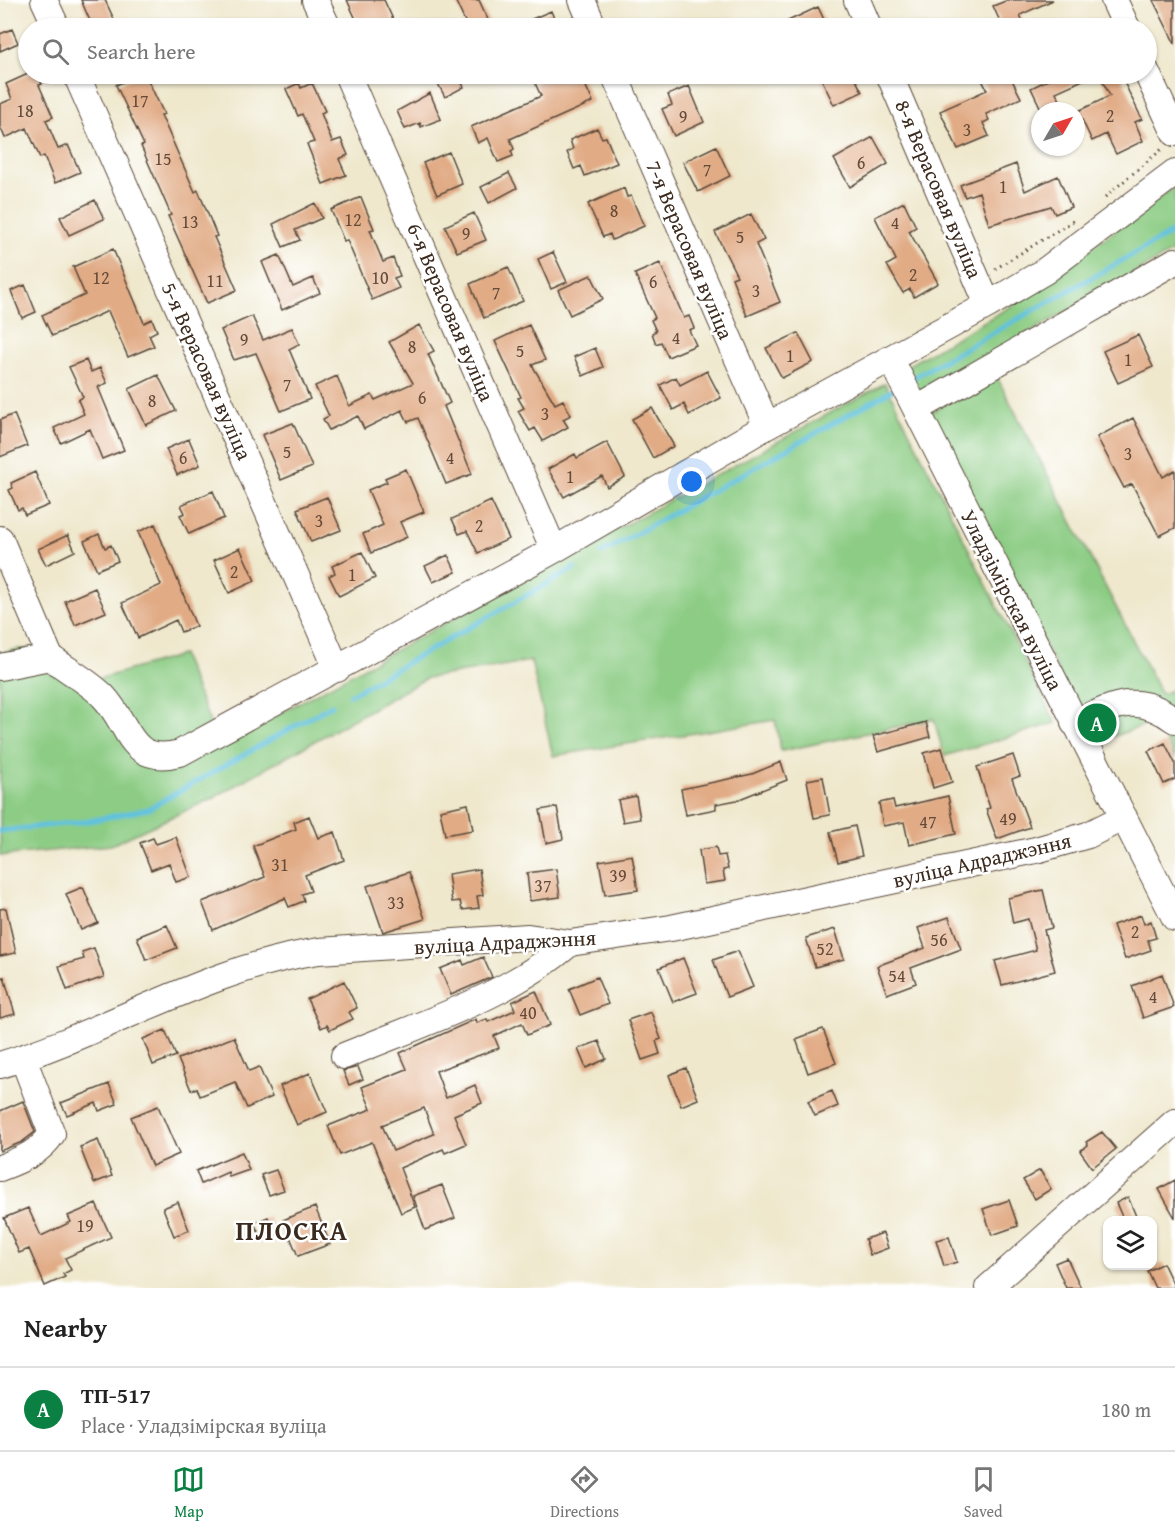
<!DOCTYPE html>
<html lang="en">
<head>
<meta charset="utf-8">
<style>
	:root { --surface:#fff; --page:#f6f6f6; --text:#222; --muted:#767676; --line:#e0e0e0; --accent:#0b8043 }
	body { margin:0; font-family:"Gentium Book Plus",serif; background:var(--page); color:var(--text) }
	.controls { position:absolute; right:18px; bottom:18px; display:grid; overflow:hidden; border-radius:12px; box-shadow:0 2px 4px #0004 }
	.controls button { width:54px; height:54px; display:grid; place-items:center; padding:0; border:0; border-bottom:2px solid var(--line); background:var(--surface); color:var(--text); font:30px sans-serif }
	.compass { position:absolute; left:1031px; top:102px; width:54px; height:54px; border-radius:50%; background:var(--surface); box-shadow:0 2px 4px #0004; rotate:51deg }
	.you { position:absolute; left:692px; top:482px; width:21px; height:21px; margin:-15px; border:4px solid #fff; border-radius:50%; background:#1a73e8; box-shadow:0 0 0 9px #1a73e833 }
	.badge { display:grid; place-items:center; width:39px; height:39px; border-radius:50%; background:var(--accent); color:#fff; font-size:20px; font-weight:700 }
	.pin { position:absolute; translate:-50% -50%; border:3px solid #fff; box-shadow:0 2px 6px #0006 }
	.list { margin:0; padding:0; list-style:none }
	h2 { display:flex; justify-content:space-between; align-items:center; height:78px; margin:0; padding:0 24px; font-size:26px }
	h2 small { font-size:20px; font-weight:400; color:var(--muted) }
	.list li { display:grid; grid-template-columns:39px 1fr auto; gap:18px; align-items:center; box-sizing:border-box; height:84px; padding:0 24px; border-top:2px solid var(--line) }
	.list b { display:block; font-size:22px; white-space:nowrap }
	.list p { margin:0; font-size:20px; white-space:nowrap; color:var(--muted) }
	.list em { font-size:20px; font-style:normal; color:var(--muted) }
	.icon { flex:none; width:33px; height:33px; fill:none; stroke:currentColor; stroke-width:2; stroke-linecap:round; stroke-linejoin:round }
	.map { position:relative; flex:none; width:1175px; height:1288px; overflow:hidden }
	.search { position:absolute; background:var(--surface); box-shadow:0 2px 4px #0004; left:18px; right:18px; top:18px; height:66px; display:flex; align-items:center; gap:15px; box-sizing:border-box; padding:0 21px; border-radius:33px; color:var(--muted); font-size:22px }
	.sheet { height:162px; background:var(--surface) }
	nav { display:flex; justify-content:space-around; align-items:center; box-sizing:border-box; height:84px; border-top:2px solid var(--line); background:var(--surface); font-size:16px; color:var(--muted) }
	nav a { display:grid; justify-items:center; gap:3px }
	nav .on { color:var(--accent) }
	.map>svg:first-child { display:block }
	.green { fill:#8ccc84; stroke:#647b51; stroke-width:1.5 }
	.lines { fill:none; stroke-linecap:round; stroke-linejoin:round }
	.stream { stroke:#60c1de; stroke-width:5 }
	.building { fill:#e1ab85; fill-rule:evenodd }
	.minor-casing { stroke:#564638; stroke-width:28 }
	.path { stroke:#564638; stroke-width:3; stroke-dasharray:1.5 4.5; stroke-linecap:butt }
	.minor { stroke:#fff; stroke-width:26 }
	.labels { text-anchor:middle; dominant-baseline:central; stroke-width:5; stroke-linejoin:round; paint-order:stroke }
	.number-label { font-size:18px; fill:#644a38 }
	.street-label { font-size:21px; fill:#3b2a1e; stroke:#fff }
	.district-label { font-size:27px; font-weight:bold; letter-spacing:1.5px; fill:#3b2a1e; stroke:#fff }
</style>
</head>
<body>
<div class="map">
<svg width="1175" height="1288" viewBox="0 0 1175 1288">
	<rect width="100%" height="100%" fill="#fff"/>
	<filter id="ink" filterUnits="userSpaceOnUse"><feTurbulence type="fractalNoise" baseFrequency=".0167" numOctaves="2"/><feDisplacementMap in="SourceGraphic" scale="12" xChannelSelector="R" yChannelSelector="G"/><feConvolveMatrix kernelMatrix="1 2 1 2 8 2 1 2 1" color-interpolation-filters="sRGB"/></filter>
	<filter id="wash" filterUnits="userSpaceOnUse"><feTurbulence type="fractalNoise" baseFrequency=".008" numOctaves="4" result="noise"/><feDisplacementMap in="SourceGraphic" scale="24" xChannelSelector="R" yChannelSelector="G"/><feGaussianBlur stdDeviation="1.35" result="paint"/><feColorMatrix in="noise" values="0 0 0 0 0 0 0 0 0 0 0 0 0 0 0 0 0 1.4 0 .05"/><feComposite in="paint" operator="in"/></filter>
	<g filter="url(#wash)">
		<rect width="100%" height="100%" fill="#efe8cd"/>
		<path class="green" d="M1175,187V250L918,396L905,367L1013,305Z
			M996,375L1161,694L1175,689V759L1156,721L1095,743L927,415Z
			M885,383L1056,723L944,756L934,719L781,751L775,720L553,756L531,661L427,678L213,798L111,845L0,856V653L19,649L66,652L88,682L182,655L220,746Z"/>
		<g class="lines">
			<path class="stream" d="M909,380L1175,231
				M602,553L896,388
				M350,695L575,568
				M0,831L89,821L148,809L332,705"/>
		</g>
		<g id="blocks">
			<path class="building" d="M81,0H105L118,28H93Z
				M347,0H384L397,28H360Z
				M455,0H479L490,24L480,28H468Z
				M1008,0H1053L1020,15L1026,28H1003L993,6Z
				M1153,0H1175V44Z
				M818,7L828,28H773Z
				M551,11L558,28H510Z
				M12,29L18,43L0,51V34Z
				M28,74H37L42,84L39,85L53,117L46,120L58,149L68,145L80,172L55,183L44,156L40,158L27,128L5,138L0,126V104L12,99L6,84Z
				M141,74H145L164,114L161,115L195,192L198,190L217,236L214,237L237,290L207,303L168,216L171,215L141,146L144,145L116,85Z
				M433,74H457L464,87L445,97Z
				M558,74H580L593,102L510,139L514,149L511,151L513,156L498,162L488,138L478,143L471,127L541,96L535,83Z
				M819,74H853L862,92L834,105Z
				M979,74H1009L1021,98L986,114L989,120L983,123L989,136L958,149L940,111L987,90Z
				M1060,74H1096L1056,92L1065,111H1042L1031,88Z
				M1099,74H1120L1142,119L1135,122L1143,141L1116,154L1106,134L1092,141L1078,111L1110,96Z
				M299,83L301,88L312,83L325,111L321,113L332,142L341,139L348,155L339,159L346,175L323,184L307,144L314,142L302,114L298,116L286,89Z
				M689,86L704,122L674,136L662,109L672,105L668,95Z
				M430,93L441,119L421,127L420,123L405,129L397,111Z
				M597,128L602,138L606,137L617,163L585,176L581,166L574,169L567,152L573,149L570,140Z
				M873,137L888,164L850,187L834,159Z
				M716,146L730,176L698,192L683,162Z
				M449,152L462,184L437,195L423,163Z
				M1016,164L1025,191L1058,176L1071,207L1055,214L1051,206L989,225L979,192L965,197L960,185Z
				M509,173L517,188L489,203L481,187Z
				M624,188L627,197L631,196L644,226L612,240L610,234L603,237L588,204Z
				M361,197L374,229L370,230L383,262L393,258L400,276L394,278L399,288L372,300L347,240L344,241L331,210Z
				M95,200L104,219L69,235L60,217Z
				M904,202L916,227L909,231L938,283L914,297L910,289L903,293L887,265L896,260L875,217Z
				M315,203L322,218L295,230L300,240L283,247L273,224Z
				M474,213L486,240L457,252L445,226Z
				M751,214L764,240L756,244L780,302L747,316L732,278L737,276L715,232Z
				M113,249L144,323L152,319L157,331L149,335L154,346L128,357L108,311L52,336L42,315L85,295L73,267Z
				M553,252L567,282L551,289L538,259Z
				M279,255L293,287L313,278L320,293L282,310L262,262Z
				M660,263L684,318L689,316L694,328L689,330L696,345L668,357L661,342L656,344L652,333L656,331L651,320L655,318L635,274Z
				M508,267L523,301L484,318L470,284Z
				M591,275L603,299L570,315L558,290Z
				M25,285L36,312L22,318L11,291Z
				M252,316L263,340L292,328L299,344L289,349L310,399L281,411L256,353L234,360L221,330Z
				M419,325L434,351L428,354L450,403L444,406L472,474L446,484L418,418L408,422L402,410L364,429L358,416L329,430L323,419L329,416L315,386L337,376L349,406L372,395L375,400L413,383L389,342Z
				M529,325L545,360L532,365L555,404L563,400L571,415L563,419L568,427L543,441L535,428L530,431L518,411L524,408L518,398L521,397L495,341Z
				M798,333L813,362L782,378L766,348Z
				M1138,335L1153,367L1118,383L1103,351Z
				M595,348L603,367L583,376L574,357Z
				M86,360L91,372L100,368L107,383L98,387L124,450L102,459L90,429L61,443L54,428L84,414L78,400L83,397L69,367Z
				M707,371L721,398L689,415L684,404L673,410L660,385L676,377L680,385Z
				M158,375L176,411L146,425L129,389Z
				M652,408L674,446L653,458L632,419Z
				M14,414L27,446L0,457V420Z
				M1133,418L1163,477L1175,470V528L1159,536L1132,484L1124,488L1097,437Z
				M293,423L312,467L281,480L262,435Z
				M189,439L200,465L177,475L166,449Z
				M607,442L625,477L607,487L602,476L564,497L548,469L575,454L577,458Z
				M406,469L424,512L400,522L407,537L371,553L363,534L383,525L368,490L387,482L385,478Z
				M35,472L49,505L25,515L22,508L18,510L9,490L13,488L11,483Z
				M213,491L224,518L189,534L180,515L185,513L181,505Z
				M327,497L341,530L311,542L297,509Z
				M491,501L509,539L478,553L467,531L459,534L452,519Z
				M155,524L196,626L181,632L176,620L138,638L122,603L161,585L138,532Z
				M99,534L105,548L111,545L118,561L97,570L84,541Z
				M68,535L75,551L46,565L38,549Z
				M240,548L255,581L229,593L214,560Z
				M362,552L375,578L339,596L329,576L335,573L332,566Z
				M448,555L456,572L433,582L425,566Z
				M95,588L106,612L75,625L65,601Z
				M926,722L930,737L878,752L873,736Z
				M1165,743L1175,763V779L1164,784L1148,751Z
				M942,748L952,782L933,788L924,753Z
				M1013,755L1020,776L1012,779L1030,827L997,839L986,809L990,808L977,767Z
				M781,762L787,780L737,800L716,804V809L686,815L681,789L752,774Z
				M823,777L830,815L814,818L807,780Z
				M636,796L640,819L623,822L618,800Z
				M948,796L956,834L909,845L904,822L883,826L879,803L893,800L895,808Z
				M468,804L473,830L445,835L440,810Z
				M557,807L563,839L546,843L540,810Z
				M309,816L318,838L335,832L344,860L305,875L311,891L302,894L304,901L289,907L285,898L213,930L202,902L265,877L253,846L296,829L294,822Z
				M855,826L862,856L838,862L830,832Z
				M176,837L191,877L176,882L169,863L151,870L140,843L153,838L156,844Z
				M716,847L718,856L725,855L728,869L723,870L725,881L704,884L699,850Z
				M632,855L638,890L605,895L599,861Z
				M479,869L483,895L477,896L479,908L462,910L460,901L452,902L448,874Z
				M556,869L560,897L530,901L527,873Z
				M409,872L425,919L383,932L367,886Z
				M83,887L98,923L81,930L66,894Z
				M1043,890L1052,928L1044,930L1055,971L1002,985L995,961L1036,950L1028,919L1013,923L1008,898Z
				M6,908L16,953L0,956V909Z
				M1141,915L1144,924L1151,921L1156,938L1148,940L1151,950L1125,959L1113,925Z
				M949,917L961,949L911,968L916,983L887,994L877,966L925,948L918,928Z
				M167,925L177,948L146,960L137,937Z
				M835,929L844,959L815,967L806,938Z
				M94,948L104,977L67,990L59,966L84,959L82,952Z
				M738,951L753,987L727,997L713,960Z
				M483,957L492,977L451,995L440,969L462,960L464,965Z
				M683,958L697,993L673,1002L659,968Z
				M1162,974L1174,1007L1143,1018L1132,986Z
				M4,977L15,1014L0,1018V978Z
				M597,977L608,1004L580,1015L569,989Z
				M344,981L357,1008L349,1012L353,1019L330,1030L327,1025L321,1028L307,999Z
				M536,991L550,1025L527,1035L522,1023L494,1036L499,1048L436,1071L446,1098L475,1085L482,1103L454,1115L466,1144L445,1153L443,1149L400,1168L415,1207L401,1213L372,1142L340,1155L328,1126L371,1109L362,1087L407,1069L400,1053L476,1019L477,1023L487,1019L488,1022L515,1010L512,1002ZM424,1108L434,1134L393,1151L382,1125Z
				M651,1012L661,1039L656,1041L660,1054L642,1060L628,1020Z
				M823,1029L836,1063L808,1073L796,1039Z
				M165,1030L176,1056L153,1065L143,1039Z
				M234,1037L249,1071L259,1067L272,1097L247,1108L235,1082L200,1096L197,1088L191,1090L178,1059Z
				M599,1041L606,1059L586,1068L578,1049Z
				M358,1067L363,1079L349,1085L343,1071Z
				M686,1068L698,1099L681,1106L669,1075Z
				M310,1073L327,1112L297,1125L280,1086Z
				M109,1084L117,1104L99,1111L96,1103L67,1115L61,1103Z
				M832,1091L838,1106L815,1116L808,1101Z
				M23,1101L35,1132L22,1142L0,1151V1111Z
				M158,1106L179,1154L152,1166L131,1117Z
				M1102,1132L1116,1149L1092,1168L1080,1151L1088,1145L1086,1142Z
				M98,1140L112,1176L94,1183L80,1147Z
				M242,1152L249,1170L229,1177L228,1172L201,1184L196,1171Z
				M276,1170L284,1190L269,1195L261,1175Z
				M1040,1170L1051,1189L1035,1199L1023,1180Z
				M1175,1180V1218L1159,1189Z
				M442,1185L455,1218L425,1230L413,1196Z
				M1128,1197L1138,1221H1124L1116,1203Z
				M1009,1200L1018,1226L992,1235L983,1209Z
				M178,1202L189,1230L174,1236L163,1208Z
				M96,1204L111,1237L65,1258L71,1270L63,1274L65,1277L45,1286L29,1249L19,1253L4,1218L28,1208L41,1236L71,1222L68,1216Z
				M315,1207L330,1244L298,1256L283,1220Z
				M268,1217L276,1235L263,1241L254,1223Z
				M883,1233L888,1248L870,1255L865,1239Z
				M949,1237L957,1262L944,1266L936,1240Z
				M1067,1258L1081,1288H1066L1055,1263Z
				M1163,1263L1175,1288H1155L1147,1271Z"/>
		</g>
	</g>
	<g filter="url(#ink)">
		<use href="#blocks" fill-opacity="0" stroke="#564638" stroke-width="1.5"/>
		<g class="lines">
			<g class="minor-casing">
				<path id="minor" d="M44,0L57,28
					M315,0L328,28
					M582,0L594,28
					M857,0L869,28
					M1114,0L1127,28
					M1146,71L1175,133
					M76,74L337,669
					M347,74L554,550
					M614,74L767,426
					M889,74L988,305
					M891,360L1175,918
					M917,409L1175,261
					M0,539L50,657
					M0,667L50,657C67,670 88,681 103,696C131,725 128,766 180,753L554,550L767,426L988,305L1045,271L1175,173
					M1074,723C1114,706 1136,691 1175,720
					M344,1056C420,1024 508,997 570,943
					M0,1065C108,1032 207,968 319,951L528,937L570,943L671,928L1036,850L1088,835L1124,817
					M0,1168C20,1160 40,1153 52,1134L23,1058
					M988,1288L1175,1122"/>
			</g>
			<path class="path" d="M1105,197L1162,149
				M995,269L1073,221"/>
			<use href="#minor" class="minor"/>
		</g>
	</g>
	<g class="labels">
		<g class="number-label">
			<text x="140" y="100">17</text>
			<text x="25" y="110">18</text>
			<text x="1110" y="115">2</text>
			<text x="683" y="116">9</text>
			<text x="967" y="129">3</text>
			<text x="163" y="158">15</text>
			<text x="861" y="162">6</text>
			<text x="707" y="169">7</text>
			<text x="1003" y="186">1</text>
			<text x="614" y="210">8</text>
			<text x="353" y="219">12</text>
			<text x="190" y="221">13</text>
			<text x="895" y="222">4</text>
			<text x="466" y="233">9</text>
			<text x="740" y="236">5</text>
			<text x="913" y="274">2</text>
			<text x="101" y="277">12</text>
			<text x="380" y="277">10</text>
			<text x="215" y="280">11</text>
			<text x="653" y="281">6</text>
			<text x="756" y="290">3</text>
			<text x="496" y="292">7</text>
			<text x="676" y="337">4</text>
			<text x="244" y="339">9</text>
			<text x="412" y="346">8</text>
			<text x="520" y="350">5</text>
			<text x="790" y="355">1</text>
			<text x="1128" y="359">1</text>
			<text x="287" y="384">7</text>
			<text x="422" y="397">6</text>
			<text x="152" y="400">8</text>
			<text x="545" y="413">3</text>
			<text x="287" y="451">5</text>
			<text x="1128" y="453">3</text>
			<text x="183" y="457">6</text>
			<text x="450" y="457">4</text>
			<text x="570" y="476">1</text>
			<text x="319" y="520">3</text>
			<text x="479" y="525">2</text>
			<text x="234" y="571">2</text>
			<text x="352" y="574">1</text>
			<text x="1008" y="818">49</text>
			<text x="928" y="821">47</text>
			<text x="280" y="864">31</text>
			<text x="618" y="875">39</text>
			<text x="543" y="885">37</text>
			<text x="396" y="902">33</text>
			<text x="1135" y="931">2</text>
			<text x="939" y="939">56</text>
			<text x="825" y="948">52</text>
			<text x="897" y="975">54</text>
			<text x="1153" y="996">4</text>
			<text x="528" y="1012">40</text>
			<text x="85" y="1225">19</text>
		</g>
		<g class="street-label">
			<text transform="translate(939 189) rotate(67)">8-я Верасовая вуліца</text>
			<text transform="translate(690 250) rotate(67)">7-я Верасовая вуліца</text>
			<text transform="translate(451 312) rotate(67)">6-я Верасовая вуліца</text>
			<text transform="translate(207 371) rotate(66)">5-я Верасовая вуліца</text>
			<text transform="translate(1012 600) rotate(63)">Уладзімірская вуліца</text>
			<text transform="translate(982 860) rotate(-13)">вуліца Адраджэння</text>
			<text transform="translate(505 942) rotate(-3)">вуліца Адраджэння</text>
		</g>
		<g class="district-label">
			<text x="292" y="1230">ПЛОСКА</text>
		</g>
	</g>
</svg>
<div class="controls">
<button><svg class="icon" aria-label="layers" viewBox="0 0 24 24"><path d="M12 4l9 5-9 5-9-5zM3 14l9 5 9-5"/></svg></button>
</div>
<svg class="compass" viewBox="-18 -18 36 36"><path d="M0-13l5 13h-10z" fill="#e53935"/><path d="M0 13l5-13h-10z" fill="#767676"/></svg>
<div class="you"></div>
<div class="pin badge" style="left:1097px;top:723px">A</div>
<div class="search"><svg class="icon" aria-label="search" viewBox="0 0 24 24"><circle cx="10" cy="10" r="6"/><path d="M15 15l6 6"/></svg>Search here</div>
</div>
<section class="sheet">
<h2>Nearby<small></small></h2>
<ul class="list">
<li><span class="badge">A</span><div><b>ТП-517</b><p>Place · Уладзімірская вуліца</p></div><em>180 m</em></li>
</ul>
</section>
<nav>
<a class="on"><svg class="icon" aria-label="map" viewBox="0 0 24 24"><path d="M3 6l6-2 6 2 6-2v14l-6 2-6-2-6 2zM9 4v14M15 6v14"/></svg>Map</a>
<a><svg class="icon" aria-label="directions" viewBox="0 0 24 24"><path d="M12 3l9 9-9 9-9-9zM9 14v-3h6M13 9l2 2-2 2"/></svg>Directions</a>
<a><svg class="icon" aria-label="saved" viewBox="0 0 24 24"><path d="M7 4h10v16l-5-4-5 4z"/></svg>Saved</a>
</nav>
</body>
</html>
